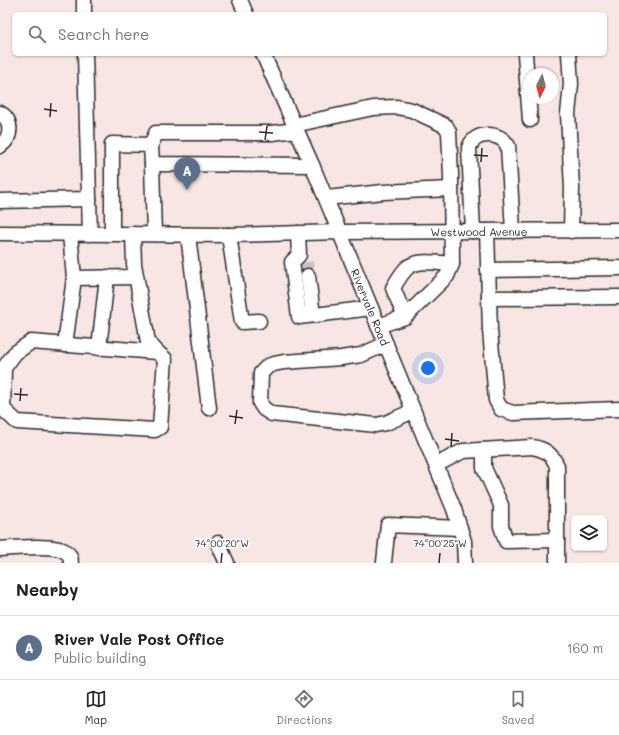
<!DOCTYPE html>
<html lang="en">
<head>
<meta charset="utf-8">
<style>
	:root { --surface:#fff; --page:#f2f2f2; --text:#202124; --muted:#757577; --line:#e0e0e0; --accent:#2b2b2b }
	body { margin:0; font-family:Mali,sans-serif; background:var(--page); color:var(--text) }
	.controls { position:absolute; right:12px; bottom:12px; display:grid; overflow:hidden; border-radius:6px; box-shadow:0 1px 3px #0004 }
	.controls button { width:36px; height:36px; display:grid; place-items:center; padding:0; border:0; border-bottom:1px solid var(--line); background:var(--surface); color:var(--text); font:20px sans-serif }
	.compass { position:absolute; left:523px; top:68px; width:36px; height:36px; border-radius:50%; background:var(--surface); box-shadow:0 1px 3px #0004; rotate:186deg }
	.you { position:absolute; left:428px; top:368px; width:14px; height:14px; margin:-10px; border:3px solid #fff; border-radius:50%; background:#1a73e8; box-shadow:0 0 0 6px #1a73e833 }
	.badge { display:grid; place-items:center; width:26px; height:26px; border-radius:50%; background:var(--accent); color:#fff; font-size:13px; font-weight:700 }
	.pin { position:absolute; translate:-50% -33px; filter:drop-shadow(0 1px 2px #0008) }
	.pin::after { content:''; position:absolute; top:21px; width:14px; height:12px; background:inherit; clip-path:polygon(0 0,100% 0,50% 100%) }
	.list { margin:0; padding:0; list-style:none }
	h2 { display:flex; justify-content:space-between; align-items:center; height:52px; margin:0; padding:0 16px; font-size:17px }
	h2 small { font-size:13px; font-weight:400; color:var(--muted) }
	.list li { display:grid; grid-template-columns:26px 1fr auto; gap:12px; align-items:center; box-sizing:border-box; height:64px; padding:0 16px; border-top:1px solid var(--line) }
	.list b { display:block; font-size:15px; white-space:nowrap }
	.list p { margin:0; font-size:13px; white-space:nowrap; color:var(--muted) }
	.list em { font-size:13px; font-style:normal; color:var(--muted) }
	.icon { flex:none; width:22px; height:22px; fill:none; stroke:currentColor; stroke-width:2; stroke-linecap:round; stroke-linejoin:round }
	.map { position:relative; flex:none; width:619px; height:563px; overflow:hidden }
	.search { position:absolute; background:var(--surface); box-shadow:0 1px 3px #0004; left:12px; right:12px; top:12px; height:44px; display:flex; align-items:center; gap:10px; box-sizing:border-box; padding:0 14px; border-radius:6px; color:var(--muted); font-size:15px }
	.sheet { height:116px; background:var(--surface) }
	nav { display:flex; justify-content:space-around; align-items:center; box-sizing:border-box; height:56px; border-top:1px solid var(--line); background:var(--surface); font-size:11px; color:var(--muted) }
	nav a { display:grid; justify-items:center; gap:2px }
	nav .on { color:var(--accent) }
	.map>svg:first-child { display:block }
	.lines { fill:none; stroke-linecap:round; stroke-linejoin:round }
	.minor-tunnel { stroke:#cfc1bf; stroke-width:14; stroke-dasharray:14 7; stroke-linecap:butt }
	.minor-casing { stroke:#2b2b2b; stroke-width:17 }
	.minor { stroke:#fff; stroke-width:14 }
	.ticks { fill:none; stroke:#2b2b2b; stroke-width:1.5 }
	.labels { text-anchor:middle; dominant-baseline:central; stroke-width:3.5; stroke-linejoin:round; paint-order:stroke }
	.street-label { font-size:11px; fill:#2b2b2b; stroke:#fff }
	.ticks-label { font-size:10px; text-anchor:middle; fill:#2b2b2b; stroke:#fff; stroke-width:3.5; stroke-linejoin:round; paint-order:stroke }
</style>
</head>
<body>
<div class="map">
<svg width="619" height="563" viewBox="0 0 619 563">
	<rect width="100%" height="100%" fill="#f8e6e4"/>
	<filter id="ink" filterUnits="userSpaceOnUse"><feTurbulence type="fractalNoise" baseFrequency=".025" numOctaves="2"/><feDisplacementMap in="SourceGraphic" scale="8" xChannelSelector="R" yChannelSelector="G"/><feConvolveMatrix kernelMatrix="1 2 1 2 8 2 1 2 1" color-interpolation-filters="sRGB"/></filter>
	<g filter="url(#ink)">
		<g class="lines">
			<path class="minor-tunnel" d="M306,262L308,276"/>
			<g class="minor-casing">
				<g id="minor">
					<path d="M84,0V14"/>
					<path d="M240,0L246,14"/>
					<path d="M85,54L90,234"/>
					<path id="s1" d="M263,54L312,165L454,509L464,541L465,563"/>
					<path d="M525,54L530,120"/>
					<path d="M569,54L571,84L568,114L572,188L571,231"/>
					<path d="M0,113C13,120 12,138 0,146"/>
					<path d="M294,125L373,108L397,107L412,110L446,126L449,132L451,175L452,264L447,276L405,317L378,326"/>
					<path d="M151,145L156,133H272L296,130"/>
					<path d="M152,164L154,234"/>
					<path d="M326,198L383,192L451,189"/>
					<path d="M0,201L89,199"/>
					<path d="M473,231L469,148C474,131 500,131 508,146L513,231"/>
					<path d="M487,231L490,330L496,400L501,409L513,413L619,409"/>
					<path id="s2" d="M0,233L229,235L340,232L619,230"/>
					<path d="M298,233L299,255L292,262L299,317L371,308"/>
					<path d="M112,234V144L151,145L152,164L312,165"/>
					<path d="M133,234L134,264L148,342L157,352L165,359L160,427L155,430L17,422L3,409L4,368L15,353L31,342L157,352"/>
					<path d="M188,235L209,408"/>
					<path d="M229,235L242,322L259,321"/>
					<path d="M488,270L619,268"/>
					<path d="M308,276L313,315"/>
					<path d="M74,278L136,277"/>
					<path d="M489,298L619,297"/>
					<path d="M405,317L393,288C397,281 402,272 408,267C419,259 439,263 452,264"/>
					<path d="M386,344L361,355L341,358L284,362L274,364L268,366L261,373L260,403L264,409L272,414L376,425L386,423L413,411"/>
					<path d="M65,345L74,278L70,234"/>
					<path d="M99,348L107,277"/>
					<path d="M484,450V468L501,505V526L506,541L557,540"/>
					<path d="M436,465L463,451L532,447C545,449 552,454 557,466V563"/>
					<path d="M218,543L227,563"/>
					<path d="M0,549C13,548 57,544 66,552C70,554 71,559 71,563"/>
					<path d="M384,562L388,525L460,528"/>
				</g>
			</g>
			<use href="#minor" class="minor"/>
		</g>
	</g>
	<path class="ticks" d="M44,109L57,111M50,117L51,103M259,132L273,133M265,140L267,126M474,155L488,156M481,162L482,148M14,394L28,395M20,401L21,388M229,416L243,418M235,424L237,410M445,439L459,441M451,447L452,433M221,563L222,553M439,563L440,553"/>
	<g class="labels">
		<g class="street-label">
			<text stroke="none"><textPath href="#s2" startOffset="479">Westwood Avenue</textPath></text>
			<text stroke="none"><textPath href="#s1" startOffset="275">Rivervale Road</textPath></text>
		</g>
	</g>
	<g class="ticks-label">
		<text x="222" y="547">74°00'20"W</text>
		<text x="440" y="547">74°00'25"W</text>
	</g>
</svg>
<div class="controls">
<button><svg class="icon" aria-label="layers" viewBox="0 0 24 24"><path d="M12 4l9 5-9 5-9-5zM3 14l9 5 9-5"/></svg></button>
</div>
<svg class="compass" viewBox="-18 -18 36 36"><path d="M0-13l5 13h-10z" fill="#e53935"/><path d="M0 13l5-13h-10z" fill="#757577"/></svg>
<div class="you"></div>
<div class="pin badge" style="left:187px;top:190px;background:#5c6f8a">A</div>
<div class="search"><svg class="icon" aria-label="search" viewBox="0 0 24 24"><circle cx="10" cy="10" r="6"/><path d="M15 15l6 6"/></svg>Search here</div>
</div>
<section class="sheet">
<h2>Nearby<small></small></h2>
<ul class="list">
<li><span class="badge" style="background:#5c6f8a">A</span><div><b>River Vale Post Office</b><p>Public building</p></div><em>160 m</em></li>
</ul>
</section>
<nav>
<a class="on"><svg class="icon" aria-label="map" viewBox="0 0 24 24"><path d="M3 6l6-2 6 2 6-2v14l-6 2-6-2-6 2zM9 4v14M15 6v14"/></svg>Map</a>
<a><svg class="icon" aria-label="directions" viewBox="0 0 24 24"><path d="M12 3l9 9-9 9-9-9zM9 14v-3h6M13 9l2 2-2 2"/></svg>Directions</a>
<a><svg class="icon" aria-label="saved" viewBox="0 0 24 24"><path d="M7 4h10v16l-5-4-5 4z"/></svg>Saved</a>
</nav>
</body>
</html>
